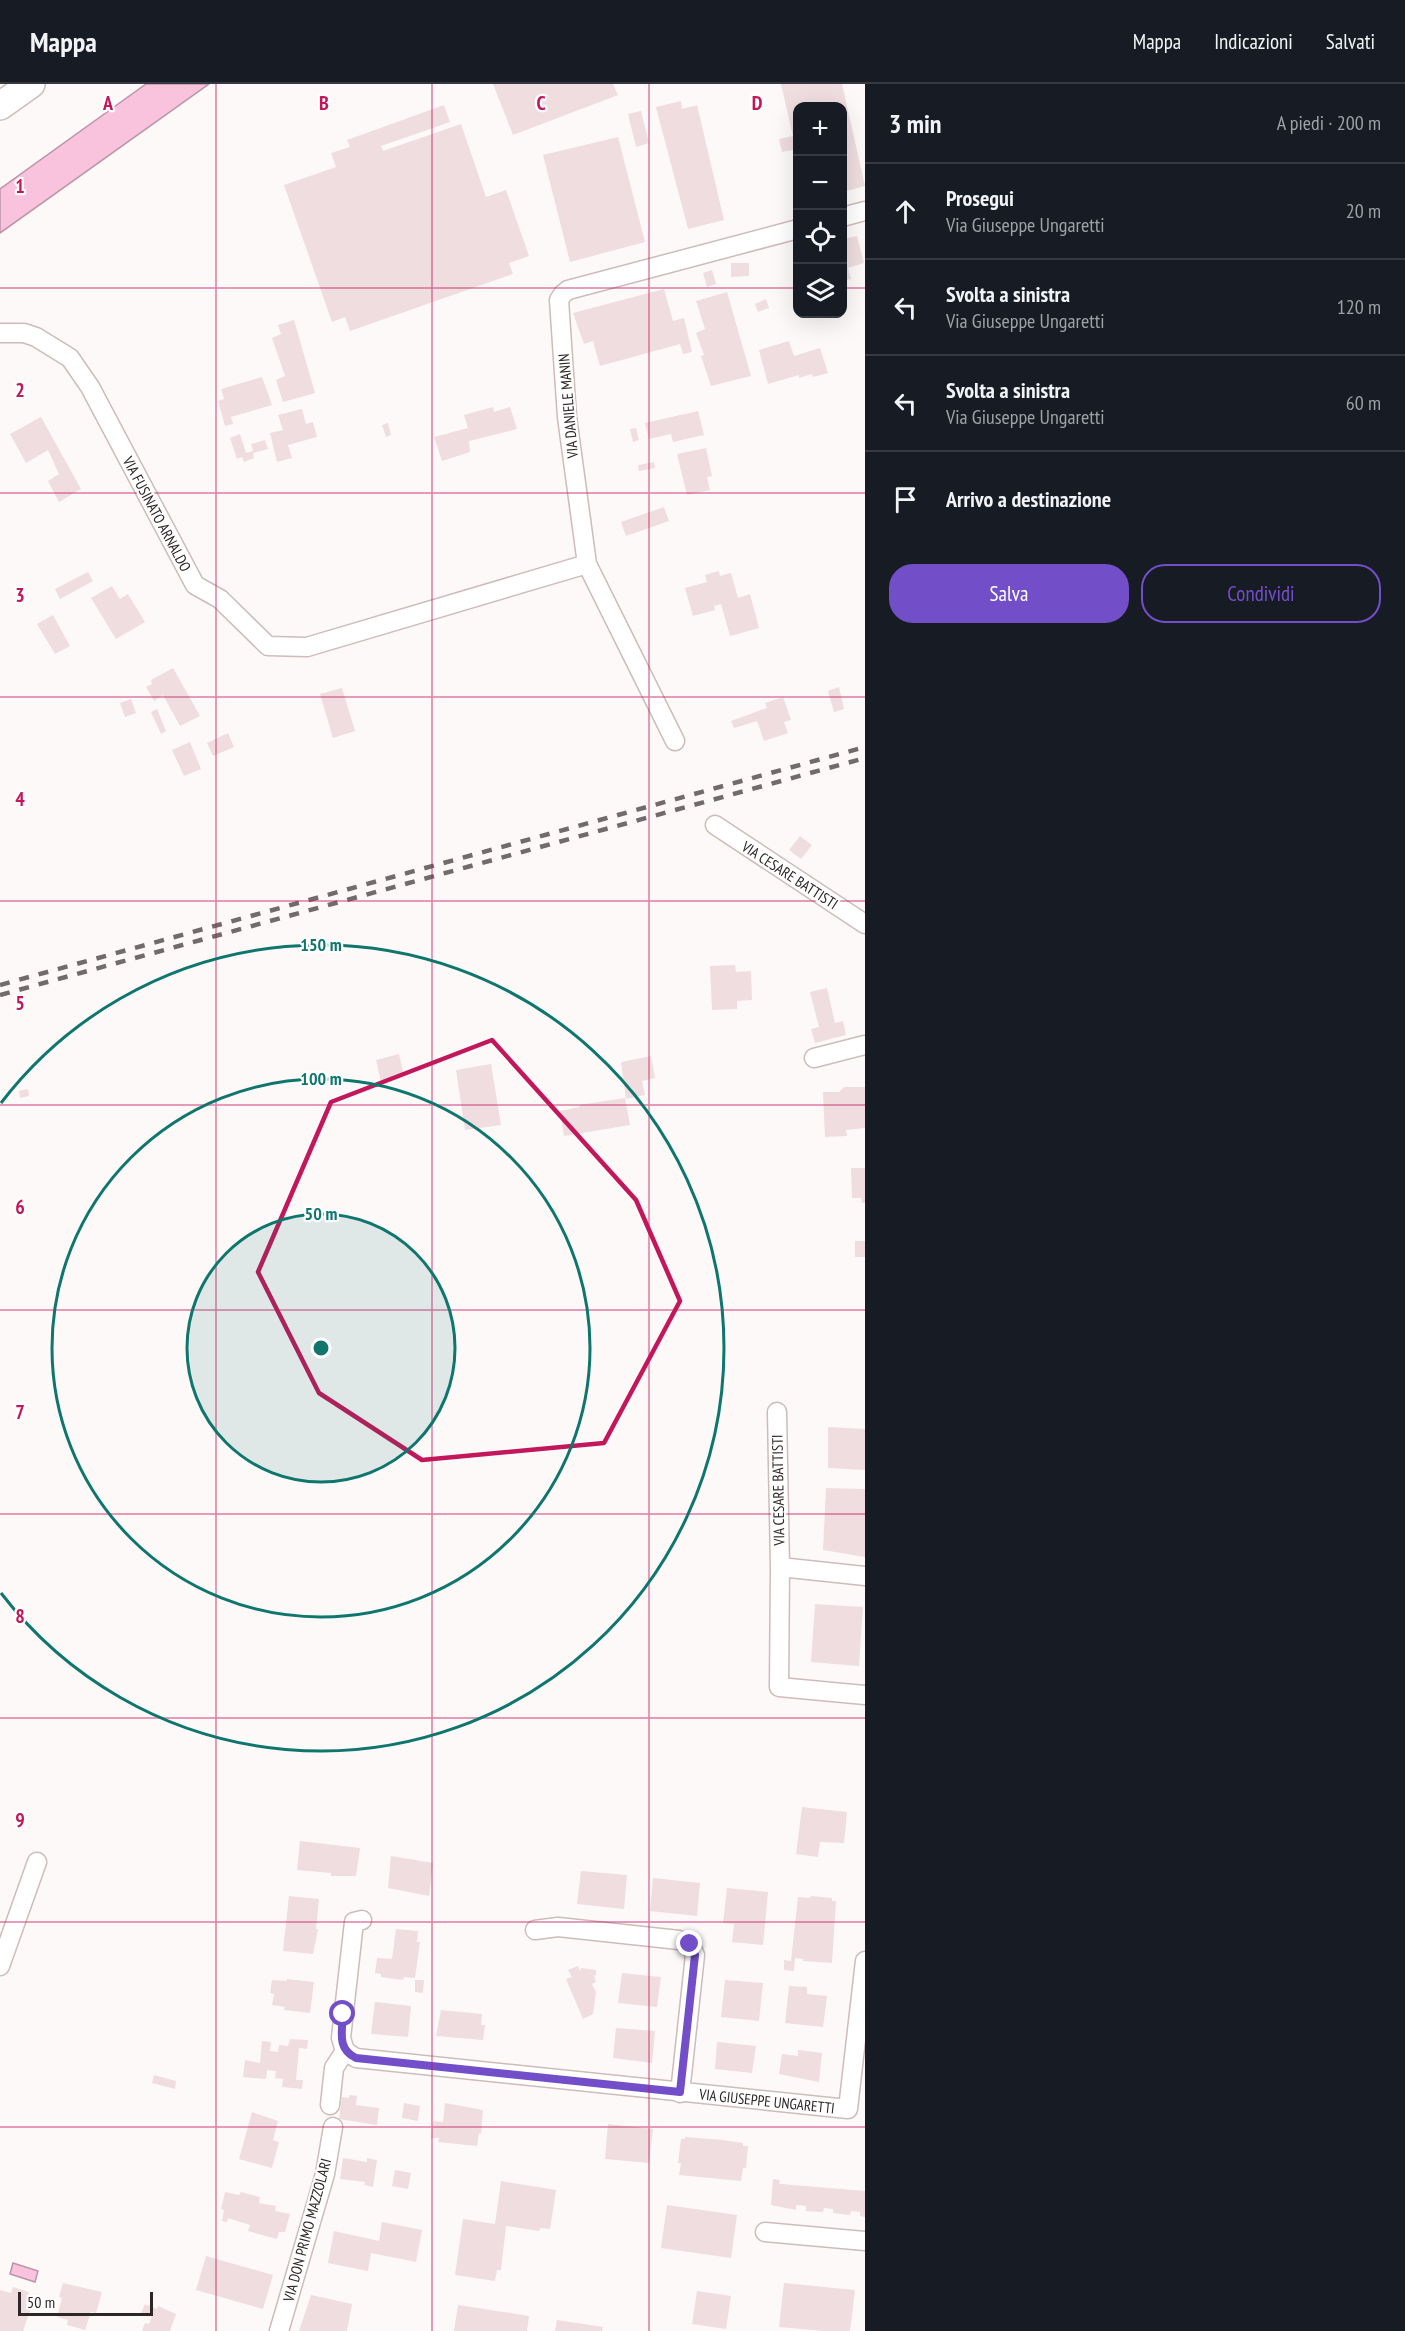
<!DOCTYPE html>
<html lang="it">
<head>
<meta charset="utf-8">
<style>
	:root { --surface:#171b24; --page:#20242c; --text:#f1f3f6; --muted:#9ea1a6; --line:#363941; --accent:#724fc8 }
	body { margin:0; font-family:"PT Sans Narrow",sans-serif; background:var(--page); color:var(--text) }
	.controls { position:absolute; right:18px; top:18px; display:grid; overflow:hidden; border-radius:12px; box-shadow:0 6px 24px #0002 }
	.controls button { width:54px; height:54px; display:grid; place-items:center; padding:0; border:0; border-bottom:2px solid var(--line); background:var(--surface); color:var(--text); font:30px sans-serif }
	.scale { position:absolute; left:18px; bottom:15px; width:135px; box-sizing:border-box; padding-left:6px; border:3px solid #2e2727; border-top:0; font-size:16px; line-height:21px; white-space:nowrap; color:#2e2727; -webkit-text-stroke:4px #fff; paint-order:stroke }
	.stop { position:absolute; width:18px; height:18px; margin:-14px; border:4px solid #724fc8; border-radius:50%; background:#fff }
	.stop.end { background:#724fc8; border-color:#fff; box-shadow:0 2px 6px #0008 }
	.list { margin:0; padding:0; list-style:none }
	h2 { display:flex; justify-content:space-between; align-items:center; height:78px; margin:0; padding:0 24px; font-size:26px }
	h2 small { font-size:20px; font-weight:400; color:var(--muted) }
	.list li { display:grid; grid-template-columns:39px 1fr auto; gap:18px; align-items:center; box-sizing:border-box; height:96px; padding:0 24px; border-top:2px solid var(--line) }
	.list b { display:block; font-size:22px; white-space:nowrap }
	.list p { margin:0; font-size:20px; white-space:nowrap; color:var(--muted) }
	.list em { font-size:20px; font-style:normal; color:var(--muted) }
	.actions { display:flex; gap:12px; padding:18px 24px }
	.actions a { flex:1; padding:14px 0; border:2px solid var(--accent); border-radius:24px; text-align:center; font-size:21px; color:var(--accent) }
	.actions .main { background:var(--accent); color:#fff }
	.icon { flex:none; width:33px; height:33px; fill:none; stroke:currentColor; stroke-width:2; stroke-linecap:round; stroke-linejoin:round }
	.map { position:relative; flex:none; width:865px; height:2247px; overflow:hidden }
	header { display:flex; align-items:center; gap:36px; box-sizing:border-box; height:84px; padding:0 30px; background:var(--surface); border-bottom:2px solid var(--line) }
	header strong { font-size:28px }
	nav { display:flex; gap:33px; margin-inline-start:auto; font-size:21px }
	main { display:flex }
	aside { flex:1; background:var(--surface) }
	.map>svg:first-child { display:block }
	.water { fill:#f9c3de; stroke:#bc94a7; stroke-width:1.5 }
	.building { fill:#efdde0 }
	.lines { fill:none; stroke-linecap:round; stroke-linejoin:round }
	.minor-casing { stroke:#cdbcba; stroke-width:21 }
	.secondary-casing { stroke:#cdbcba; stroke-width:30 }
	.minor { stroke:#fff; stroke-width:18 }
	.secondary { stroke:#fff; stroke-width:27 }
	.rail { stroke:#716b6b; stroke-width:4.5; stroke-dasharray:10 10; stroke-linecap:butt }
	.route { stroke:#724fc8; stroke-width:8 }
	.marked { fill:none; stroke:#c2185b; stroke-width:4.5; stroke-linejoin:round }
	.grid { fill:none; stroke:#c2185b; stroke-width:1.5; stroke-opacity:0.55 }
	.ring { fill:none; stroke:#0f766e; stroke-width:3 }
	.labels { text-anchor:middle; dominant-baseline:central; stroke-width:4.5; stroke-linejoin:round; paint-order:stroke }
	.street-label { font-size:15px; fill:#2e2727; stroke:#fff }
	.grid-label { font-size:20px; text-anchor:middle; font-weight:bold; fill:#c2185b; stroke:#fff; stroke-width:4.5; stroke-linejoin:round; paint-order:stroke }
	.centre { fill:#0f766e; stroke:#fff; stroke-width:3 }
	.ring-label { font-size:18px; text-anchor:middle; font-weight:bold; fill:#0f766e; stroke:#fff; stroke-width:4.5; stroke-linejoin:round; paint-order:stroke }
</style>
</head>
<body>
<header>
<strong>Mappa</strong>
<nav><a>Mappa</a><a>Indicazioni</a><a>Salvati</a></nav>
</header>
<main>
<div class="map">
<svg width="865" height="2247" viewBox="0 0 865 2247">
	<rect width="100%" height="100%" fill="#fdf9f9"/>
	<path class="water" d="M146,0H209L0,149V105Z
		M13,2179L38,2187L35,2198L10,2190Z"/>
	<path class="building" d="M493,0H613L618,11L513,51Z
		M781,0H842L865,102L843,108V22H798V65L782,68L779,55L793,52Z
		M681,17L682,25L697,21L724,136L688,145L656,23Z
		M444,21L450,38L381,62L383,67L461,40L486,113L506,106L529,172L509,179L513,190L350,247L345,233L332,238L284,101L336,83L331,69L350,63L347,56Z
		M641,27L649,59L636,63L628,30Z
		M618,53L645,158L570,178L543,71Z
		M857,152L864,179L848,184L851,195L843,197V155Z
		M731,179H749V192L731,193Z
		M712,186L716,200L707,203L703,189Z
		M664,205L673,237L684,234L692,268L683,270L680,260L600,282L593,257L584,260L573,229Z
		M727,208L751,292L711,302L701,272L704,271L696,249L705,245L696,217Z
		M766,215L769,224L758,228L755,220Z
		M294,236L315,309L283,318L276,296L285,292L272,254L281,250L278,241Z
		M789,257L794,272L820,264L828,289L813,293L812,290L799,294V291L768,300L759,266Z
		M262,293L272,321L231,333L233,340L225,342L218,317L224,315L221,305Z
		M493,323L494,328L510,323L517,345L469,357L470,368L442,377L434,353L468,344L464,331Z
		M302,325L306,340L313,338L317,353L288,361L292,374L277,378L270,349L283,346L278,331Z
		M698,327L704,351L673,358L671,350L649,355L645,339Z
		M41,333L81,405L59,418L48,397L59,390L48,366L26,379L10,350Z
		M388,339L391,351L386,353L382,341Z
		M636,344L639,356L633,358L630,345Z
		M240,350L246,369L253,367L251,360L265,356L268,365L253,369L254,374L244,378L242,373L237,375L230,354Z
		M706,364L712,392L707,393L710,406L687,411L677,370Z
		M654,378L655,384L639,387L638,381Z
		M664,423L669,437L626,452L621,438Z
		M719,487L720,492L731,489L738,514L750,510L759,544L730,552L721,520L714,522L715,526L693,532L685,504L707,498L705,491Z
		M88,488L93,497L60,515L55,505Z
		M112,502L120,515L128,510L145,538L116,555L91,514Z
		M53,531L70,562L55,570L37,540Z
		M173,584L200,632L180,642L163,611L154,617L146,603L152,600L151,596Z
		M839,603L844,625L834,628L828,607Z
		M342,604L355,647L333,654L320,610Z
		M783,613L791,636L784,638L788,649L764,657L757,637L734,644L731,637L767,624L765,619Z
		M131,615L136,629L125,633L120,619Z
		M157,625L166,647L161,650L151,628Z
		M228,649L234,663L213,672L207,659Z
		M190,658L201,685L184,692L172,666Z
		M800,752L812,761L801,775L789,766Z
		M735,881L736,888L751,887L752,916L737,917V925L712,926L710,882Z
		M827,904L835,939L843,937L846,951L815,959L811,945L819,943L810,908Z
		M399,970L404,992L381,998L376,976Z
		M651,972L655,994L642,997L645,1011L626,1015L621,978Z
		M491,980L501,1041L465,1046L456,986Z
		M844,1003H865V1044L846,1046L847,1052L825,1053L823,1008H839Z
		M28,1005L29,1012L20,1014L19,1007Z
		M625,1014L630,1041L564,1052L560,1027L580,1023L579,1021Z
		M851,1084H865V1119H862L861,1114H852Z
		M855,1157H865V1173H855Z
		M828,1343L865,1345V1386L828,1384Z
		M826,1404L865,1405V1473L823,1466Z
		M815,1520L863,1523L859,1582L811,1578Z
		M802,1723L847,1728L844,1759L820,1758L818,1773L796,1770Z
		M300,1757L360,1764L356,1792H331V1789L297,1786Z
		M391,1772L433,1779L429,1812L388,1804Z
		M581,1787L627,1791L624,1825L577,1820Z
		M653,1794L700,1799L697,1832L650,1827Z
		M727,1804L768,1808L763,1861L732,1858L734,1840L723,1839Z
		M289,1812L319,1815L316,1845H318L313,1870L283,1867Z
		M811,1812L832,1814V1817H836L832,1879L803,1877V1875L795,1874L794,1887L784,1886V1876L791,1877L798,1813L810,1814Z
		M396,1845L418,1847L417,1858H420L415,1894L404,1893L403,1896L381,1893V1890L375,1889L377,1874L392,1875Z
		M578,1882L580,1887L581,1884L596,1886V1891L594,1892L596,1898L592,1900L596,1908L593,1930L583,1935L566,1895L572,1893L568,1886Z
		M622,1889L661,1893L657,1923L618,1919Z
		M287,1895L314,1898L310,1929L284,1926L285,1923L272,1921L274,1910L270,1909L272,1896L287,1897Z
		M415,1896H424L423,1909L415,1908Z
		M725,1896L763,1899L759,1937L721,1933Z
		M789,1902L807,1903V1910L827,1912L823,1943L785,1939Z
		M375,1918L411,1922L408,1953L371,1950Z
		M441,1926L482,1930L481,1941H485L483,1956L436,1952Z
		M616,1944L655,1947L652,1979L613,1974Z
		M290,1955L308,1956L307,1965L299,1964L296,1996H303L302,2005L282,2003L283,1995L275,1994L276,1987L267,1986L266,1995L243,1993L245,1976L260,1979L262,1957L271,1958L270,1967L278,1968L279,1961L288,1962Z
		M717,1958L756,1962L752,1989L715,1985Z
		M798,1966L822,1969L819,1998L779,1990L782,1970L798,1972Z
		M154,1991L176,1997L175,2005L152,1999Z
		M349,2011L357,2012L356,2021L379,2024L377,2041L339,2035L342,2013L349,2014Z
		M404,2019L420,2022L418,2037L402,2034Z
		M445,2019L483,2026L481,2050L479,2049L477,2062L438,2058L439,2054H431L433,2037L443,2038Z
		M252,2028L278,2037L273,2056L279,2058L272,2084L239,2075Z
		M608,2040L653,2045L649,2079L605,2075Z
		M685,2053L723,2056L743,2059V2062H748L746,2084H743L741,2097L679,2091L681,2079H678L681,2055H685Z
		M343,2074L367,2078V2074L377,2076L373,2103L364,2101L365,2098L340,2095Z
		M395,2086L411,2089L408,2105L392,2102Z
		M773,2095L780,2096L779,2100H781L865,2107V2133L860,2132V2128L851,2127L850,2131L833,2129V2125L824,2124L823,2128L806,2127V2122L796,2121V2126L771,2121Z
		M501,2097L556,2106L550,2145L540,2144L539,2147L506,2142L501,2186H497L495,2197L455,2191L463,2135L495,2140Z
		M225,2108L239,2111L241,2108L260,2113L259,2119L276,2122L275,2127L290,2130L285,2148H279L277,2155L248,2147L250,2141L228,2134L227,2138L222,2137L224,2126L221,2125Z
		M667,2121L737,2131L731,2174L661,2164Z
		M382,2138L422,2146L416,2178L371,2169L368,2187L328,2179L334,2147L379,2157Z
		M206,2172L273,2191L263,2225L196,2206Z
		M63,2199L102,2208L96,2229L91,2228L85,2246L67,2241L68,2236L57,2233L62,2214L59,2213Z
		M784,2199L855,2206L850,2247H824L779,2243Z
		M13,2203L29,2208L26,2219L32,2221L23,2247H0V2206L11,2209Z
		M697,2207L731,2212L726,2245L692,2240Z
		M311,2211L352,2220L347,2247H299Z
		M145,2220L157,2225L158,2222L176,2230L170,2247H142L145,2239L149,2240L152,2233L141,2229Z
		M458,2221L529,2232L527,2247H454Z
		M557,2236L603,2243L602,2247H555Z"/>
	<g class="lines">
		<g class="minor-casing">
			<path id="minor" d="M842,133L865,127
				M0,249H24L36,253L70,274L90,303L195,501L220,515L268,562L307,563L587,480
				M675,657L587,480L567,333L559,216L563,210L568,206L798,145
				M715,741L865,840
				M814,974L865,961
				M777,1328L780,1483
				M865,1492L780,1483L779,1603L865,1611
				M362,1836L354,1838L341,1954L345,1967L356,1974L848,2025L865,1877
				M535,1846L558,1843L679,1856L690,1860L695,1871L680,2009
				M0,1882L37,1778
				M330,2021L334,1984L345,1967
				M765,2148L865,2157
				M279,2247L325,2090L333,2043"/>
		</g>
		<g class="secondary-casing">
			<path id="secondary" d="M0,22L31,0"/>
		</g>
		<use href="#minor" class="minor"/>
		<use href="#secondary" class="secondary"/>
		<path class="rail" d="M0,901L865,663
			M0,911L865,674"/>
	</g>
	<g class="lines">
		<path class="route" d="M343,1930C342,1948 337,1965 356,1974L680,2008L695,1871L690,1860"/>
	</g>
	<path class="marked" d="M492,956L636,1116L680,1217L604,1359L422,1376L319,1309L258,1188L331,1018Z"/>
	<path class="grid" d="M216,0V2247M432,0V2247M649,0V2247M0,204H798M842,204H865M0,409H865M0,613H865M0,817H865M0,1021H865M0,1226H865M0,1430H865M0,1634H865M0,1838H865M0,2043H865"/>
	<circle cx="321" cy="1264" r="134" fill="#0f766e" fill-opacity=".12"/>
	<g class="ring">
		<circle cx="321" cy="1264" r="134"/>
		<circle cx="321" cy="1264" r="269"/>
		<path d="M1 1019A403 403 0 1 1 1 1509"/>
	</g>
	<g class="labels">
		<g class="street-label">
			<text transform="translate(568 322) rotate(-95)">VIA DANIELE MANIN</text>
			<text transform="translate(157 430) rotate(62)">VIA FUSINATO ARNALDO</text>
			<text transform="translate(790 791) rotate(33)">VIA CESARE BATTISTI</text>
			<text transform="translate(778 1406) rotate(-91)">VIA CESARE BATTISTI</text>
			<text transform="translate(767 2017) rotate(6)">VIA GIUSEPPE UNGARETTI</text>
			<text transform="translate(307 2146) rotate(-75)">VIA DON PRIMO MAZZOLARI</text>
		</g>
	</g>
	<g class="grid-label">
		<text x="108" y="26">A</text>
		<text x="324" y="26">B</text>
		<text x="541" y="26">C</text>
		<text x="757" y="26">D</text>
		<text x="20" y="109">1</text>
		<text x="20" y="313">2</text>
		<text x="20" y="518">3</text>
		<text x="20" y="722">4</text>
		<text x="20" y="926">5</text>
		<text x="20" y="1130">6</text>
		<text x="20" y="1335">7</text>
		<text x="20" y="1539">8</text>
		<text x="20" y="1743">9</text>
	</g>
	<circle cx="321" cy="1264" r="9" class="centre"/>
	<g class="ring-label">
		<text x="321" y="867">150 m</text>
		<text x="321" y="1001">100 m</text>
		<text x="321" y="1136">50 m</text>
	</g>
</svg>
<div class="controls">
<button>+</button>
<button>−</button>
<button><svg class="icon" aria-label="locate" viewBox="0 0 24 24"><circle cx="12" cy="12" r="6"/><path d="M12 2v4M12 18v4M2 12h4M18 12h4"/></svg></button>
<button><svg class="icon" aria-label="layers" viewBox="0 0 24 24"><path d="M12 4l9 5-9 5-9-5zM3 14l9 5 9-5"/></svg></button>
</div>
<div class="scale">50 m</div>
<div class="stop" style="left:343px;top:1930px"></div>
<div class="stop end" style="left:690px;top:1860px"></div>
</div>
<aside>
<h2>3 min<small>A piedi · 200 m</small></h2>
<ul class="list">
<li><svg class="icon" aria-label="ahead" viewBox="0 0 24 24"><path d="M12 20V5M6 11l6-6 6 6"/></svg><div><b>Prosegui</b><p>Via Giuseppe Ungaretti</p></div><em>20 m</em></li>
<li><svg class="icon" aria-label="left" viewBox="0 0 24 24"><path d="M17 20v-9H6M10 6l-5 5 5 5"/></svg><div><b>Svolta a sinistra</b><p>Via Giuseppe Ungaretti</p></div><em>120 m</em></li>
<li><svg class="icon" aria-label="left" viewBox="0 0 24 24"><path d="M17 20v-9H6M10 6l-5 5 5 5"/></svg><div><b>Svolta a sinistra</b><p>Via Giuseppe Ungaretti</p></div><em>60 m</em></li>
<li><svg class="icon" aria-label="arrive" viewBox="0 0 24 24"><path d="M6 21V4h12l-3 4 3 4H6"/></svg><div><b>Arrivo a destinazione</b></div></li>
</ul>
<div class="actions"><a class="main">Salva</a><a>Condividi</a></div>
</aside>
</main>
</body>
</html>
